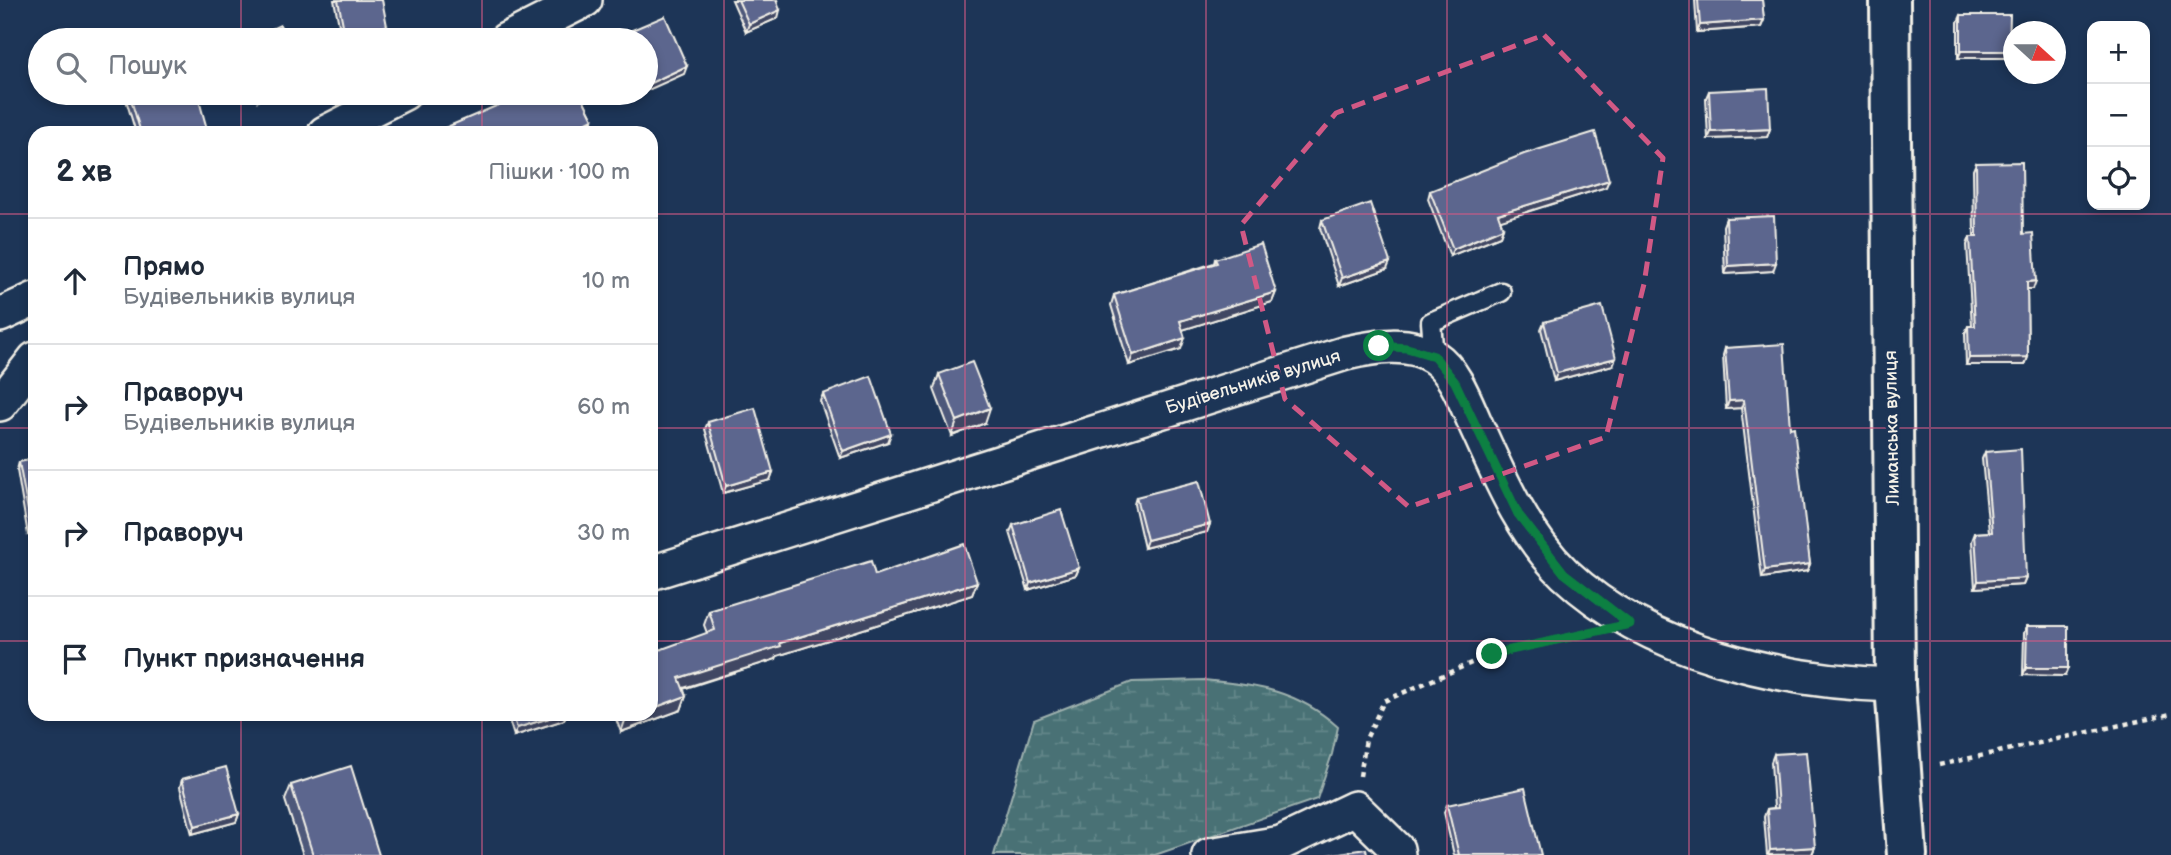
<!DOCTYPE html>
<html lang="uk">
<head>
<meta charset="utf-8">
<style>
	:root { --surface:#fff; --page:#f6f6f7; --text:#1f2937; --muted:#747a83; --line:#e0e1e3 }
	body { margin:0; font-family:"Balsamiq Sans",sans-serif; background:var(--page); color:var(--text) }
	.controls { position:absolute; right:21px; top:21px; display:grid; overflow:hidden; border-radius:14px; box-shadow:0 4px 10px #0003 }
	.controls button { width:63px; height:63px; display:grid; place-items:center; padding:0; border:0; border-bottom:2px solid var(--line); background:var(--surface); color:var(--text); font:35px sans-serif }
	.compass { position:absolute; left:2003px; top:21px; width:63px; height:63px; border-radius:50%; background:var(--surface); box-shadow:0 4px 10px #0003; rotate:111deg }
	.stop { position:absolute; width:21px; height:21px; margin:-16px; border:5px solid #0b8043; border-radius:50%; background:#fff }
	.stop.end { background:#0b8043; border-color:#fff; box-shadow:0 2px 7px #0008 }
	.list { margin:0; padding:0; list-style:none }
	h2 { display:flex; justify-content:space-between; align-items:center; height:91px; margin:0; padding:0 28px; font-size:30px }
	h2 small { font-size:23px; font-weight:400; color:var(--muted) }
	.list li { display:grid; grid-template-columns:46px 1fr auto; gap:21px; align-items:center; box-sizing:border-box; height:126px; padding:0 28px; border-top:2px solid var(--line) }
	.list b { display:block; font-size:26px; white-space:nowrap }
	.list p { margin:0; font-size:23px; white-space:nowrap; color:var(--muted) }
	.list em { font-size:23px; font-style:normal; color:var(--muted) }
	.icon { flex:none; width:38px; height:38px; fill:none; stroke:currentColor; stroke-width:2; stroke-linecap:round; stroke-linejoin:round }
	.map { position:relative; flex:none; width:2171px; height:855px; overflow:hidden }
	.search { position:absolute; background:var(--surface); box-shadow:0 4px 10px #0003; left:28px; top:28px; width:630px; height:77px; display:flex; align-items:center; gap:18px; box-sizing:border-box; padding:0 24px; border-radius:38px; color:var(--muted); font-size:26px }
	.panel { position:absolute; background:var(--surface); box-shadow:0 4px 10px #0003; left:28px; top:126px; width:630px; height:595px; border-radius:21px }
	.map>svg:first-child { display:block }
	.wetland { fill:url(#wetland-marsh); stroke:#9eb1ae; stroke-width:2 }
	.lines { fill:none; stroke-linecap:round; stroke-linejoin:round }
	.lane-casing { stroke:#f4f1e8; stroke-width:23 }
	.street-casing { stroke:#f4f1e8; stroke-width:38 }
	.secondary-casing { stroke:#f4f1e8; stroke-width:44 }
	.path { stroke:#f4f1e8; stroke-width:4.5; stroke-dasharray:5 5; stroke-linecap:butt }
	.lane { stroke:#1d3557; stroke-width:18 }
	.street { stroke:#1d3557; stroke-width:33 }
	.secondary { stroke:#1d3557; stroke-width:38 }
	.wall { fill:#4e587a; stroke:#f4f1e8; stroke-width:2 }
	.shaded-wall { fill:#404763; stroke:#f4f1e8; stroke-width:2 }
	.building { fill:#5b668e; stroke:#f4f1e8; stroke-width:2 }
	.route { stroke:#0b8043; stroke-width:9 }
	.marked { fill:none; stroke:#d15985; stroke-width:5; stroke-dasharray:14 9; stroke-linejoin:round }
	.grid { fill:none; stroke:#d15985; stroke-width:2; stroke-opacity:0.55 }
	.labels { text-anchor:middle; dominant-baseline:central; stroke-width:6; stroke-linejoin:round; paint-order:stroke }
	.street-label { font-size:18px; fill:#f4f1e8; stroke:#1d3557 }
</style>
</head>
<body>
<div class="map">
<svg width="2171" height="855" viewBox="0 0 2171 855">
	<defs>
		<pattern id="wetland-marsh" width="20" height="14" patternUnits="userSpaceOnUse" patternTransform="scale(1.75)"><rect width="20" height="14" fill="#487175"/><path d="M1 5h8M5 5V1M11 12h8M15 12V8" fill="none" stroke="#638689"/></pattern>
	</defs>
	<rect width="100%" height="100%" fill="#1d3557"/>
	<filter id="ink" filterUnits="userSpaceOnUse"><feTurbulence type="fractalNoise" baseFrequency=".0143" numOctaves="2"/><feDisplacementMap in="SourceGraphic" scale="14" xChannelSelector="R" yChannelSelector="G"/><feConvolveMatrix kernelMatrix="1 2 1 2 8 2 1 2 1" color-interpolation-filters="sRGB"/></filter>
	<g filter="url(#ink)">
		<path class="wetland" d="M1204,680C1257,685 1297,690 1338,727L1332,754L1317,799L1155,855H994L1034,720L1132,682Z"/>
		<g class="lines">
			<g class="lane-casing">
				<path id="lane" d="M1434,357L1431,322L1501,292"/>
			</g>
			<g class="street-casing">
				<path id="street" d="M506,40L585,0
					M325,133L404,93
					M0,315L35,299
					M0,404L35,359
					M651,573L1346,353C1373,347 1409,340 1434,357C1457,372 1468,410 1480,434C1502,483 1525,536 1565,574C1649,653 1783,682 1895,685
					M1209,855L1281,843L1355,808L1397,849L1398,855"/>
			</g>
			<g class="secondary-casing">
				<path id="secondary" d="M1890,0L1895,685L1907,855"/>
			</g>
			<path class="path" d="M1939,765L2171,714
				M1360,776L1366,739L1384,701L1492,654L1585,634"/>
			<use href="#lane" class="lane"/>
			<use href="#street" class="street"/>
			<use href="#secondary" class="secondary"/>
		</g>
		<path class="wall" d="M334,0H382L385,33L351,40H342Z
			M732,0H778L776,1L778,18L746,32Z
			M1695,0H1762L1764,20L1761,27L1697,32Z
			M1961,15L2009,51L2007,58H1958V22Z
			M1709,91L1770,129L1767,137L1708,139L1706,98Z
			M124,93H197L206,133H136Z
			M254,93H274L258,101Z
			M516,93H580L593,119L590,126L517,97Z
			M1976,163L2023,234L2033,289H2027L2028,357L2025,365H1966L1965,333L1968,326H1972L1967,245L1970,237H1974L1973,170Z
			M1606,187L1500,220L1503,228L1500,236L1450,256L1428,199L1430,191Z
			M1726,218L1773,271L1725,274L1723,226Z
			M1322,220L1387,269L1339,286L1320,228Z
			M1215,259L1276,292L1272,302L1182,330L1181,349L1129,365L1111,305L1114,295L1214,263Z
			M1544,322L1613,365L1554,381L1541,329Z
			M1725,348L1790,428L1810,564L1807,571L1762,578L1741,408L1726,409L1723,355Z
			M939,374L985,423L952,436L934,389Z
			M823,394L888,442L840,458L820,401Z
			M708,422L773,472L770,480L723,493L705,429Z
			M1985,452L2026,578L2023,585L1975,588L1972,541L1975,533L1989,532L1982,459Z
			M35,459V534L28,535L17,470L19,462Z
			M1136,497L1210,524L1207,532L1144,548L1134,504Z
			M1013,525L1079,568L1076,575L1028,590L1010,532Z
			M875,575L977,582L972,595L777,656L776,659L683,689L686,696L681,710L621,732L614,714H651L707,633L704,625L709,611Z
			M2027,626L2065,676L2023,675L2024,633Z
			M507,714H566L564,720L514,736Z
			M1774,754L1815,847L1812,854L1767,855L1764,817L1767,809L1774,808L1771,762Z
			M182,779L239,814L236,822L192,834L180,787Z
			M291,785L379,855H303L285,800Z
			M1447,805L1541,855H1454L1444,812Z"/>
		<path class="shaded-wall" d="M780,10L778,18L746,32L749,24Z
			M1764,20L1761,27L1697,32L1700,25Z
			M387,26L385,33L351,40H343L345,35Z
			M1961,51H2009L2007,58H1958Z
			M687,66L684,74L646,91V85Z
			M261,93H274L258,101Z
			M593,119L590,126L576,133H564Z
			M207,129L206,133H193Z
			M1770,129L1767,137L1708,139L1711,132Z
			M1609,180L1606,187L1495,222L1498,214Z
			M1503,228L1500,236L1450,256L1453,249Z
			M1390,262L1387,269L1339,286L1342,278Z
			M1776,263L1773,271L1725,274L1728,266Z
			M2036,281L2033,289H2024L2027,282Z
			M1276,292L1272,302L1176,332L1180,321Z
			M1185,338L1181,349L1129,365L1133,355Z
			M2028,357L2025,365H1966L1969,358Z
			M1616,358L1613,365L1554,381L1557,373Z
			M1744,400L1741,408L1726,409L1729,401Z
			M990,408L985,423L952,436L957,421Z
			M891,434L888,442L840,458L843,451Z
			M773,472L770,480L723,493L726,486Z
			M1210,524L1207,532L1144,548L1147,540Z
			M35,526V534L28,535L31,527Z
			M1810,564L1807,571L1762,578L1765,570Z
			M1079,568L1076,575L1028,590L1030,583Z
			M2026,578L2023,585L1975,588L1978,581Z
			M977,582L972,595L777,656L776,659L674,691L679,678L780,643Z
			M2026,668H2068L2065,676L2023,675Z
			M686,696L681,710L621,732L626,718L637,714H651V709Z
			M562,714H566L564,720L514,736L517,728Z
			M239,814L236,822L192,834L195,826Z
			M1815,847L1812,854L1768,855L1770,850Z"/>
		<path class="building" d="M338,0H382L387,26L345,35Z
			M738,0H776L780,10L749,24Z
			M1698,0H1762L1764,20L1700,25Z
			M1961,15H2010L2009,51H1961Z
			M665,16L687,66L646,85V40H620L618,36Z
			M280,25L288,40H248Z
			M1768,88L1770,129L1711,132L1709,91Z
			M129,93H197L207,129L193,133H141Z
			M521,93H580L593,119L564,133H433L522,95Z
			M1595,132L1609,180L1498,214L1503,228L1453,249L1430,191L1524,154Z
			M2022,162L2023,234L2033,233L2036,281L2027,282L2028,357L1969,358L1968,326H1975L1970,237H1977L1976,163Z
			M1370,203L1390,262L1342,278L1322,220Z
			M1774,216L1776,263L1728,266L1726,218Z
			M1261,244L1276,292L1180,321L1185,338L1133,355L1114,295L1217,263L1215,259Z
			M1602,306L1616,358L1557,373L1544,322Z
			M1784,344L1790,428L1794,427L1810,564L1765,570L1744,400L1729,401L1725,348Z
			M972,362L990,408L957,421L939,374Z
			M871,376L891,434L843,451L823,394Z
			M755,408L773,472L726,486L708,422Z
			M2021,449L2026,578L1978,581L1975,533L1992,532L1985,452Z
			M35,459V526L31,527L19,462Z
			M1199,481L1210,524L1147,540L1136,497Z
			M1061,510L1079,568L1030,583L1013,525Z
			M964,544L977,582L780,643L781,646L679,678L686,696L651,709V653L715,630L709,611L871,561L875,575Z
			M2027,626H2068V668H2026Z
			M512,714H562L517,728Z
			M624,714H637L626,718Z
			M1806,752L1815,847L1770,850L1767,809L1778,808L1774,754Z
			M351,766L379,855H313L291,785Z
			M226,767L239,814L195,826L182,779Z
			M1525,788L1541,855H1459L1447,805Z
			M1366,849L1367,855H1327Z"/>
	</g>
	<g class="lines" filter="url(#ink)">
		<path class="route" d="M1379,346L1407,348L1434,356L1455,382L1518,514L1564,573L1630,624L1492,654"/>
	</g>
	<path class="marked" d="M1544,35L1663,158L1644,284L1606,437L1409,507L1285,399L1241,225L1336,113Z"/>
	<path class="grid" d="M241,0V40M482,0V40M724,0V855M965,0V855M1206,0V855M1447,0V855M1689,0V855M1930,0V855M241,93V133M482,93V133M0,214H35M651,214H2171M0,428H35M651,428H2171M0,641H35M651,641H2171M241,714V855M482,714V855"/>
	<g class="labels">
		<g class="street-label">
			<text transform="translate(1253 382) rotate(-17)">Будівельників вулиця</text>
			<text transform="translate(1892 428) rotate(-91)">Лиманська вулиця</text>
		</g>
	</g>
</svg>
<div class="controls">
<button>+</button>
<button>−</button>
<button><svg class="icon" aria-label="locate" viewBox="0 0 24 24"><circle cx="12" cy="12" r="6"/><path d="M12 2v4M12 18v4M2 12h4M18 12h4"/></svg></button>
</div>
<svg class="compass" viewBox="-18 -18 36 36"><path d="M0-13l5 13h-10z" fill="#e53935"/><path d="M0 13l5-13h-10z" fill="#747a83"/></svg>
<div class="stop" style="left:1379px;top:346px"></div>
<div class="stop end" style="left:1492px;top:654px"></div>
<div class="search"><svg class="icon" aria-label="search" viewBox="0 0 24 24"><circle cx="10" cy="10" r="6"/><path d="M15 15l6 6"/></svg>Пошук</div>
<section class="panel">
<h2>2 хв<small>Пішки · 100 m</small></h2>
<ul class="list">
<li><svg class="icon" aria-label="ahead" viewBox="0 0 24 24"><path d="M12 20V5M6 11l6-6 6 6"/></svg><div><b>Прямо</b><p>Будівельників вулиця</p></div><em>10 m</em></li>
<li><svg class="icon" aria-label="right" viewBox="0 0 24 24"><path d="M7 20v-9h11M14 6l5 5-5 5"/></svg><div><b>Праворуч</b><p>Будівельників вулиця</p></div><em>60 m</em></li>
<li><svg class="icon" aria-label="right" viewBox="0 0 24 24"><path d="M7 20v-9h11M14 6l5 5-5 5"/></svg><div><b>Праворуч</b></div><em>30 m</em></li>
<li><svg class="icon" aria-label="arrive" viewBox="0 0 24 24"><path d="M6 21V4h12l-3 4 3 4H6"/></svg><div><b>Пункт призначення</b></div></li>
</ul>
</section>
</div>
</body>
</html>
